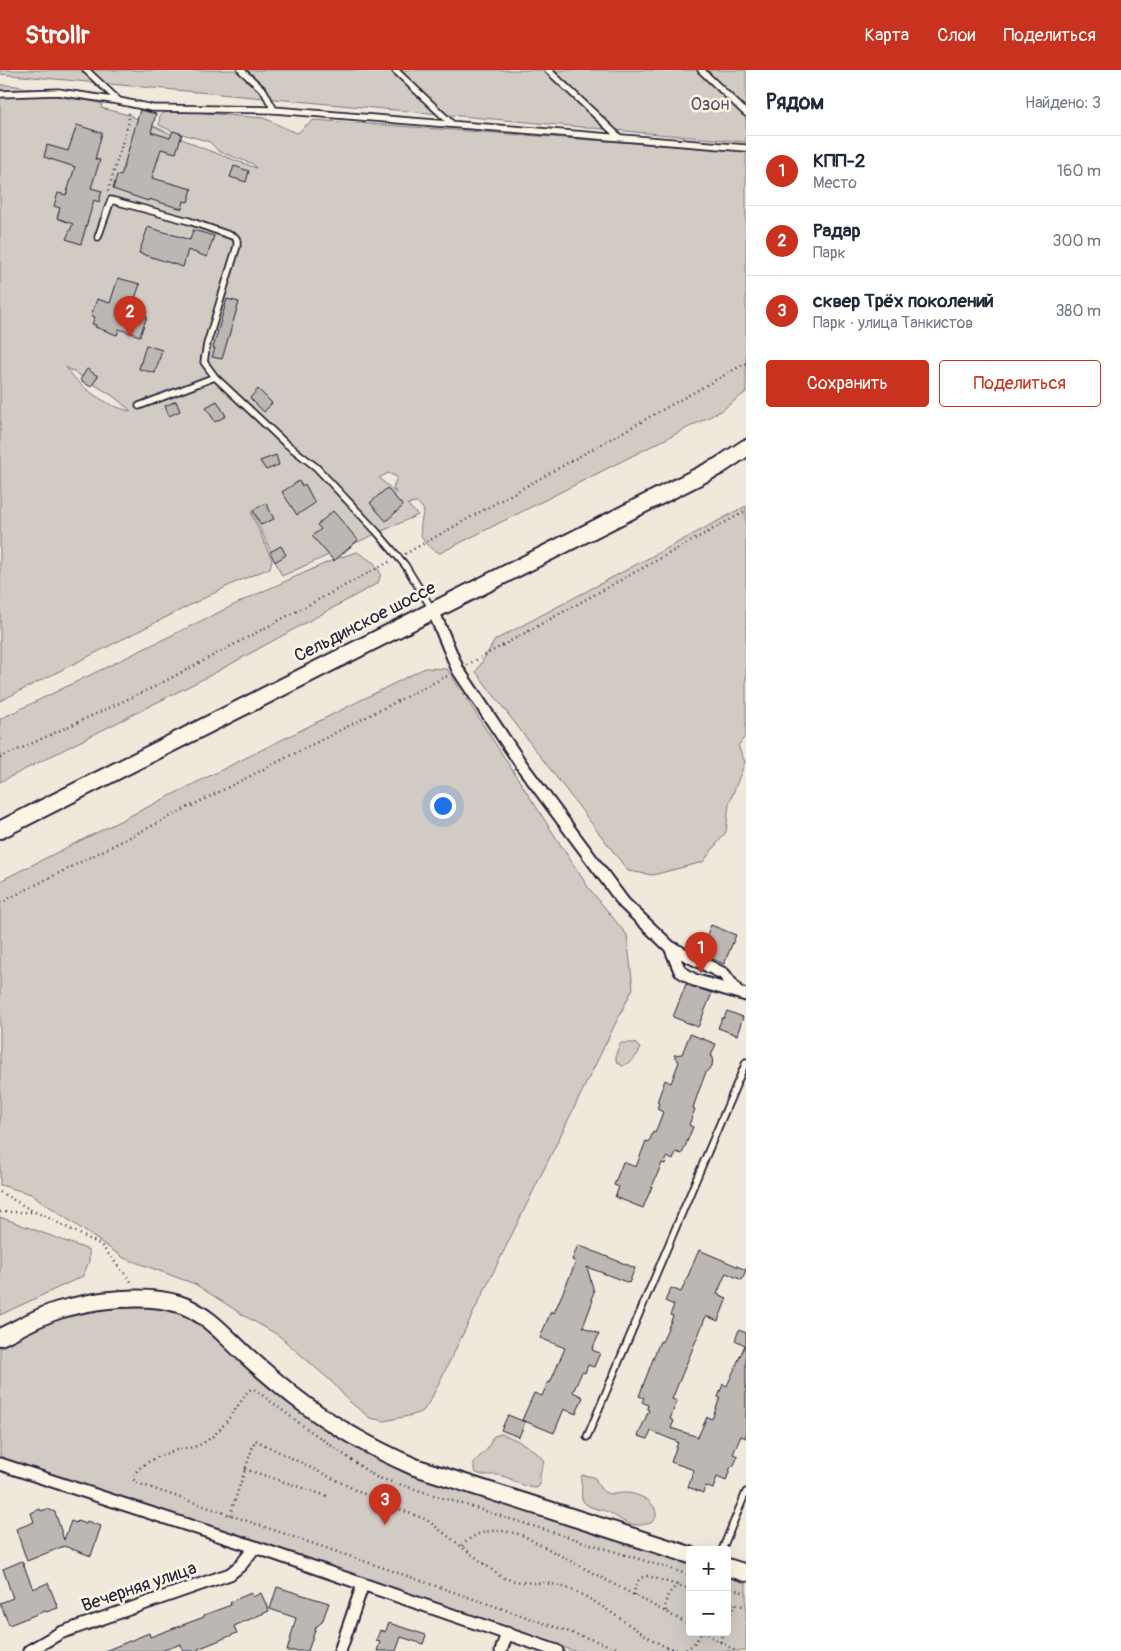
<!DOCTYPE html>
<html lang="ru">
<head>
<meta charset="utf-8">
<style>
	:root { --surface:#fff; --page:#f6f6f7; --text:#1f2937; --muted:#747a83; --line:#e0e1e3; --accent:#c8321e }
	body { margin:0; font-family:Pangolin,sans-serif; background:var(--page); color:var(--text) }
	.controls { position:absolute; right:15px; bottom:15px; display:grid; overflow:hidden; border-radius:5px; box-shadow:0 5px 20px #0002 }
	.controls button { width:45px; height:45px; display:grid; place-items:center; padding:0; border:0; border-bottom:1px solid var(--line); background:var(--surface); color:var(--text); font:25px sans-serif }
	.you { position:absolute; left:442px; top:735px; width:18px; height:18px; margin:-12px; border:4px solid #fff; border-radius:50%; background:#1a73e8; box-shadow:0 0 0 8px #1a73e833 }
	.badge { display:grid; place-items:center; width:32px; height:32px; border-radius:50%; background:var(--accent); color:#fff; font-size:16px; font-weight:700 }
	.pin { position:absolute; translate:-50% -41px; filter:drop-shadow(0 1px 2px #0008) }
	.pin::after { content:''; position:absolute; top:26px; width:18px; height:15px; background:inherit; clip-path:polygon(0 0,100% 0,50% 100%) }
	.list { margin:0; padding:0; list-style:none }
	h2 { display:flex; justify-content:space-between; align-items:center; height:65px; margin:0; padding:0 20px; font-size:21px }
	h2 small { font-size:16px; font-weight:400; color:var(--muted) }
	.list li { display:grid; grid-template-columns:32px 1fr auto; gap:15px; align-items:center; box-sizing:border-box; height:70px; padding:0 20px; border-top:1px solid var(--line) }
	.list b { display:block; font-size:19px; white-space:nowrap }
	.list p { margin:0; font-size:16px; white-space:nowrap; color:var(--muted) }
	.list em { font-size:16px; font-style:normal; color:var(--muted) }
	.actions { display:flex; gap:10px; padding:15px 20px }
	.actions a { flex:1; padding:11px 0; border:1px solid var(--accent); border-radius:5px; text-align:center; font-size:18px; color:var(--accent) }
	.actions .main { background:var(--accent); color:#fff }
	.map { position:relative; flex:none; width:746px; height:1581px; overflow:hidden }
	header { display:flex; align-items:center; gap:30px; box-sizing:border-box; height:70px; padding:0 25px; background:var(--accent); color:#fff }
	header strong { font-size:24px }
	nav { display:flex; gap:28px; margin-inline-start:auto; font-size:18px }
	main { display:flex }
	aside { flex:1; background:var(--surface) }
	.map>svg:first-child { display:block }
	.green { fill:#d1cbc3; stroke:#7a767f; fill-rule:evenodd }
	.building { fill:#bcb7b3; stroke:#22223b }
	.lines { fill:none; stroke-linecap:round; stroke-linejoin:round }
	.lane-casing { stroke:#22223b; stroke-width:9 }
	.street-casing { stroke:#22223b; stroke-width:15 }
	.secondary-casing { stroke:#22223b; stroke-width:20 }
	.path { stroke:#22223b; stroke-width:2.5; stroke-dasharray:1 4; stroke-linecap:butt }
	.lane { stroke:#fcf5e5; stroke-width:5.5 }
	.street { stroke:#fcf5e5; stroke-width:11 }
	.secondary { stroke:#fcf5e5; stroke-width:16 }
	.labels { text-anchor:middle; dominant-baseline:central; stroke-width:5; stroke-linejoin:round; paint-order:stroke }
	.park-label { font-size:18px; fill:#575564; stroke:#fcf5e5 }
	.street-label { font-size:18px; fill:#22223b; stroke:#fcf5e5 }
</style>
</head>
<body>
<header>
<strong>Strollr</strong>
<nav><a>Карта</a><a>Слои</a><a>Поделиться</a></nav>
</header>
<main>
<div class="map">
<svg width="746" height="1581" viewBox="0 0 746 1581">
	<rect width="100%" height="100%" fill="#efe8db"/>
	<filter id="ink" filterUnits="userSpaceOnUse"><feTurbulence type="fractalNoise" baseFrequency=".02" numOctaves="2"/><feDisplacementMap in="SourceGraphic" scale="10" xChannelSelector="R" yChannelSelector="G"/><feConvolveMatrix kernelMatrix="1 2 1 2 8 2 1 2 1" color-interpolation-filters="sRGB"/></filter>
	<g filter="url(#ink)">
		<path class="green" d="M0,0H746V72L0,4Z
			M0,15C23,14 44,24 67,28C79,30 90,30 102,34L101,38L129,45L202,78L256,98L253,94L218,81L210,72L172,61L159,55L160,45L170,40L263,48C276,52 285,60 298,63L305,56L314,50L746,81V322L721,341L440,483C418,473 418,462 424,440L418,433L407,434L418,445L282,506L252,441V445L272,490L270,498L234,513L0,631ZM66,297L113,326L131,341C107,337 78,316 66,297ZM388,403L397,407L393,418L396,423L379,408Z
			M746,436V665L738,676L745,692L729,734L726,762L703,792L653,805L628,801L476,602L495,570Z
			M357,482L374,493L381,504L378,513L209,606L0,712V649L244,530L335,489Z
			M425,598L447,599L588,817L627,865L633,918L431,1329L423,1341L413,1345L384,1351L370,1348L350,1332L332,1312L278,1265L243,1245L195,1214L124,1188L31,1124L0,1115V811Z
			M620,973H635L640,978C639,986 630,993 622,996L616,991V984Z
			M0,1147L89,1180V1191L83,1206L0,1245Z
			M122,1238C142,1238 167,1235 186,1245C204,1254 218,1270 232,1284C249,1300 267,1315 285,1329C328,1364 376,1389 428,1409L690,1493V1562H727V1505L746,1511V1581H574L64,1409L0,1392V1275L57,1247L82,1240Z
			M501,1364C512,1367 540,1381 544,1392L540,1405V1415L537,1418C522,1418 513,1408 499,1405C490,1404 482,1407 475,1402C470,1389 482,1387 488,1378C490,1374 491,1370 494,1366Z
			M582,1405L594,1407C598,1412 599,1420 606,1423C612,1425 619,1423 625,1423C638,1423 658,1432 656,1447L651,1453C632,1458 626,1453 610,1443C602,1438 587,1440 582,1429C581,1425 582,1421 582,1417C581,1412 580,1410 582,1405Z"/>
		<path class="building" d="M140,40L156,44L151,62L170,68L173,61L182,64L176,83L161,79L152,108L192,119L188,132L184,131L182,139L149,129L148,131L113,119L117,105L121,106Z
			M77,55L102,63L95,89L100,90L91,118L102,121L99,132L94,130L81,174L66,169L73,154L57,148L60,138L54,136L58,123L66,125L75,97L44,87L47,75L68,81Z
			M234,96L249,101L246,112L230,107Z
			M148,157L190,170L193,160L214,166L207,187L188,180L183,197L139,183Z
			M118,208L140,214L131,240L147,246L140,266L119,259L117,265L95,257L96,255L92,254L95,247L91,246L97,229L110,233Z
			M227,229L239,232L222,289L212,287L215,278H213Z
			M146,275L162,280L155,303L139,299Z
			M87,299L98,306L91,317L80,310Z
			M258,319L272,333L264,342L250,328Z
			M176,331L180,341L169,346L165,336Z
			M217,331L226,346L215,352L206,337Z
			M276,385L279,395L266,400L260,391Z
			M299,411L302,416L305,414L315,433L297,445L282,422Z
			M387,418L403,436L386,451L370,433Z
			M266,433L274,449L261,455L253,440Z
			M333,441L358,470L334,491L312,466L321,459L317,455Z
			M281,476L286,485L275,492L270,482Z
			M711,855L736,865L724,894L699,883Z
			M686,914L712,923L698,957L673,947Z
			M727,941L743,947L737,965L718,958L722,948H724Z
			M690,964L716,974L711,986L713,987L712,996L706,1002L698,1023L693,1038L695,1039L689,1055L693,1057L682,1084L676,1082L673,1090L667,1087L665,1094L662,1093L643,1138L615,1127L619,1117L614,1115L623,1092L636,1097L646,1071L649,1072L653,1062L655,1063L663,1042L657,1039L659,1033L657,1032L665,1010L671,1013L679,992L674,985L682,984Z
			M578,1175L635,1198L629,1213L587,1197L594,1222L591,1229L593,1230L583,1257L599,1264L592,1280L600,1283L594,1297L588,1295L585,1303L582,1302L573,1322L583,1327L576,1344L564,1339L554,1363L522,1350L534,1323L542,1326L548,1312L550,1313L565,1278L540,1268L551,1241L554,1243L576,1192L572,1190Z
			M699,1180L746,1200L742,1210L726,1203L717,1224L727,1228L718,1251L706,1246L672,1329L677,1331L670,1349L674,1351L671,1358L698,1367L707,1347L712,1349L720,1328L718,1327L723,1314L727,1316L745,1275L735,1270L739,1260L746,1263V1368L741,1366L733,1384L738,1386L733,1397L731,1396L726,1411L717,1407L713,1419L705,1416L703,1423L688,1417L694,1400L671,1392L678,1372L651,1361L648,1369L638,1366L649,1340L647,1339L648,1335L642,1332L644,1328L639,1326L660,1271L662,1272L673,1246L670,1245L674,1235L665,1231L671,1218L681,1222Z
			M508,1345L525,1352L519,1367L501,1360Z
			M40,1439L41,1441L47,1439L55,1442L64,1470L71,1451L76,1453L77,1451L86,1454L87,1451L101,1456L91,1486L64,1476L27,1491L16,1459L34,1452L31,1443Z
			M22,1491L33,1519L48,1513L58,1538L46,1542L45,1541L9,1555L0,1533L13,1528L3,1499Z
			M277,1517L329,1533L322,1552L316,1557L308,1581H287L296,1548L270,1539Z
			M251,1523L253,1527L261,1523L269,1541L234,1556L237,1563L198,1579L199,1581H183L181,1574L161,1581H105L149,1563L150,1567L204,1547V1545L231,1535L230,1532Z
			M389,1553L426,1565L423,1574L401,1567L396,1581H377L380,1572L376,1571L380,1560L385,1562Z"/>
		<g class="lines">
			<g class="lane-casing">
				<path id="lane" d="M86,0L119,31
					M241,0L264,21L274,40
					M395,0L452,54
					M548,0L619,67
					M701,0L746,43
					M0,24L58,22L119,31L152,38L274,40L746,78
					M98,167L111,130L189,151L235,167L237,170V176L207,274L204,292L215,307L284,372L316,397L377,462L405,495L432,539
					M139,336L215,307
					M587,1367L746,992
					M722,1480L746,1422"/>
			</g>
			<g class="street-casing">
				<path id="street" d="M433,540L458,600L523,697L624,833L670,877L680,901L694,910L746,925
					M670,877L724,904L737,921
					M0,1394L255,1477L557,1581
					M29,1581L60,1563L230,1504L241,1495L255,1477
					M340,1581L363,1514
					M501,1581L507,1563"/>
			</g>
			<g class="secondary-casing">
				<path id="secondary" d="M0,760L719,396L746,378
					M0,1267C19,1258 39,1246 59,1240C93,1230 145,1223 179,1234C207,1243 227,1268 248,1287C262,1300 277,1312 291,1324C329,1354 371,1378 415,1397L690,1485
					M727,1497L746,1503"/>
			</g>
			<path class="path" d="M108,121L129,51V42
				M405,484L746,293
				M467,595L746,441
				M0,688L154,617L391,491
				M0,833L449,605
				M0,1122L33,1141
				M0,1142H35L45,1146L101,1175L133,1214
				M245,1399L327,1426
				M230,1445L255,1370L374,1429L427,1450L500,1506C520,1516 540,1510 560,1516C592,1525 619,1550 647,1566C656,1572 667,1579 679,1580C690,1581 697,1571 702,1562
				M462,1476C478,1457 501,1459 522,1465L690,1555
				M727,1517L746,1523
				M634,1525C635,1515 637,1507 648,1506L690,1519
				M727,1531L746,1537
				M666,1541C664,1529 668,1522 678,1515
				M727,1553L735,1534
				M703,1562L736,1581
				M720,1572L723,1562
				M625,1581L137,1413L133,1409C134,1395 167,1382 180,1379C186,1378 193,1378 199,1375C220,1366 235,1339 248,1321L251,1319H254L302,1355L376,1407L690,1505"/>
			<use href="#lane" class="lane"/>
			<use href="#street" class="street"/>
			<use href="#secondary" class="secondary"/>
		</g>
	</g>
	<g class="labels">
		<g class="park-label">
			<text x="710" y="34">Озон</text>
		</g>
		<g class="street-label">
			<text transform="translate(365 552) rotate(-27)">Сельдинское шоссе</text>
			<text transform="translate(139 1517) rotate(-19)">Вечерняя улица</text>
		</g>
	</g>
</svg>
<div class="controls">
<button>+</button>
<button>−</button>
</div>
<div class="you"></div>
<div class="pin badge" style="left:701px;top:903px">1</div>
<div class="pin badge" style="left:130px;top:267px">2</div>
<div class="pin badge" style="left:385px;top:1455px">3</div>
</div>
<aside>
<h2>Рядом<small>Найдено: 3</small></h2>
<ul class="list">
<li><span class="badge">1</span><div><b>КПП-2</b><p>Место</p></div><em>160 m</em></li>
<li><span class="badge">2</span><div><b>Радар</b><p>Парк</p></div><em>300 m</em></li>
<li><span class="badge">3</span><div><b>сквер Трёх поколений</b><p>Парк · улица Танкистов</p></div><em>380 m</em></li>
</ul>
<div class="actions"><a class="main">Сохранить</a><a>Поделиться</a></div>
</aside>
</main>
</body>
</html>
